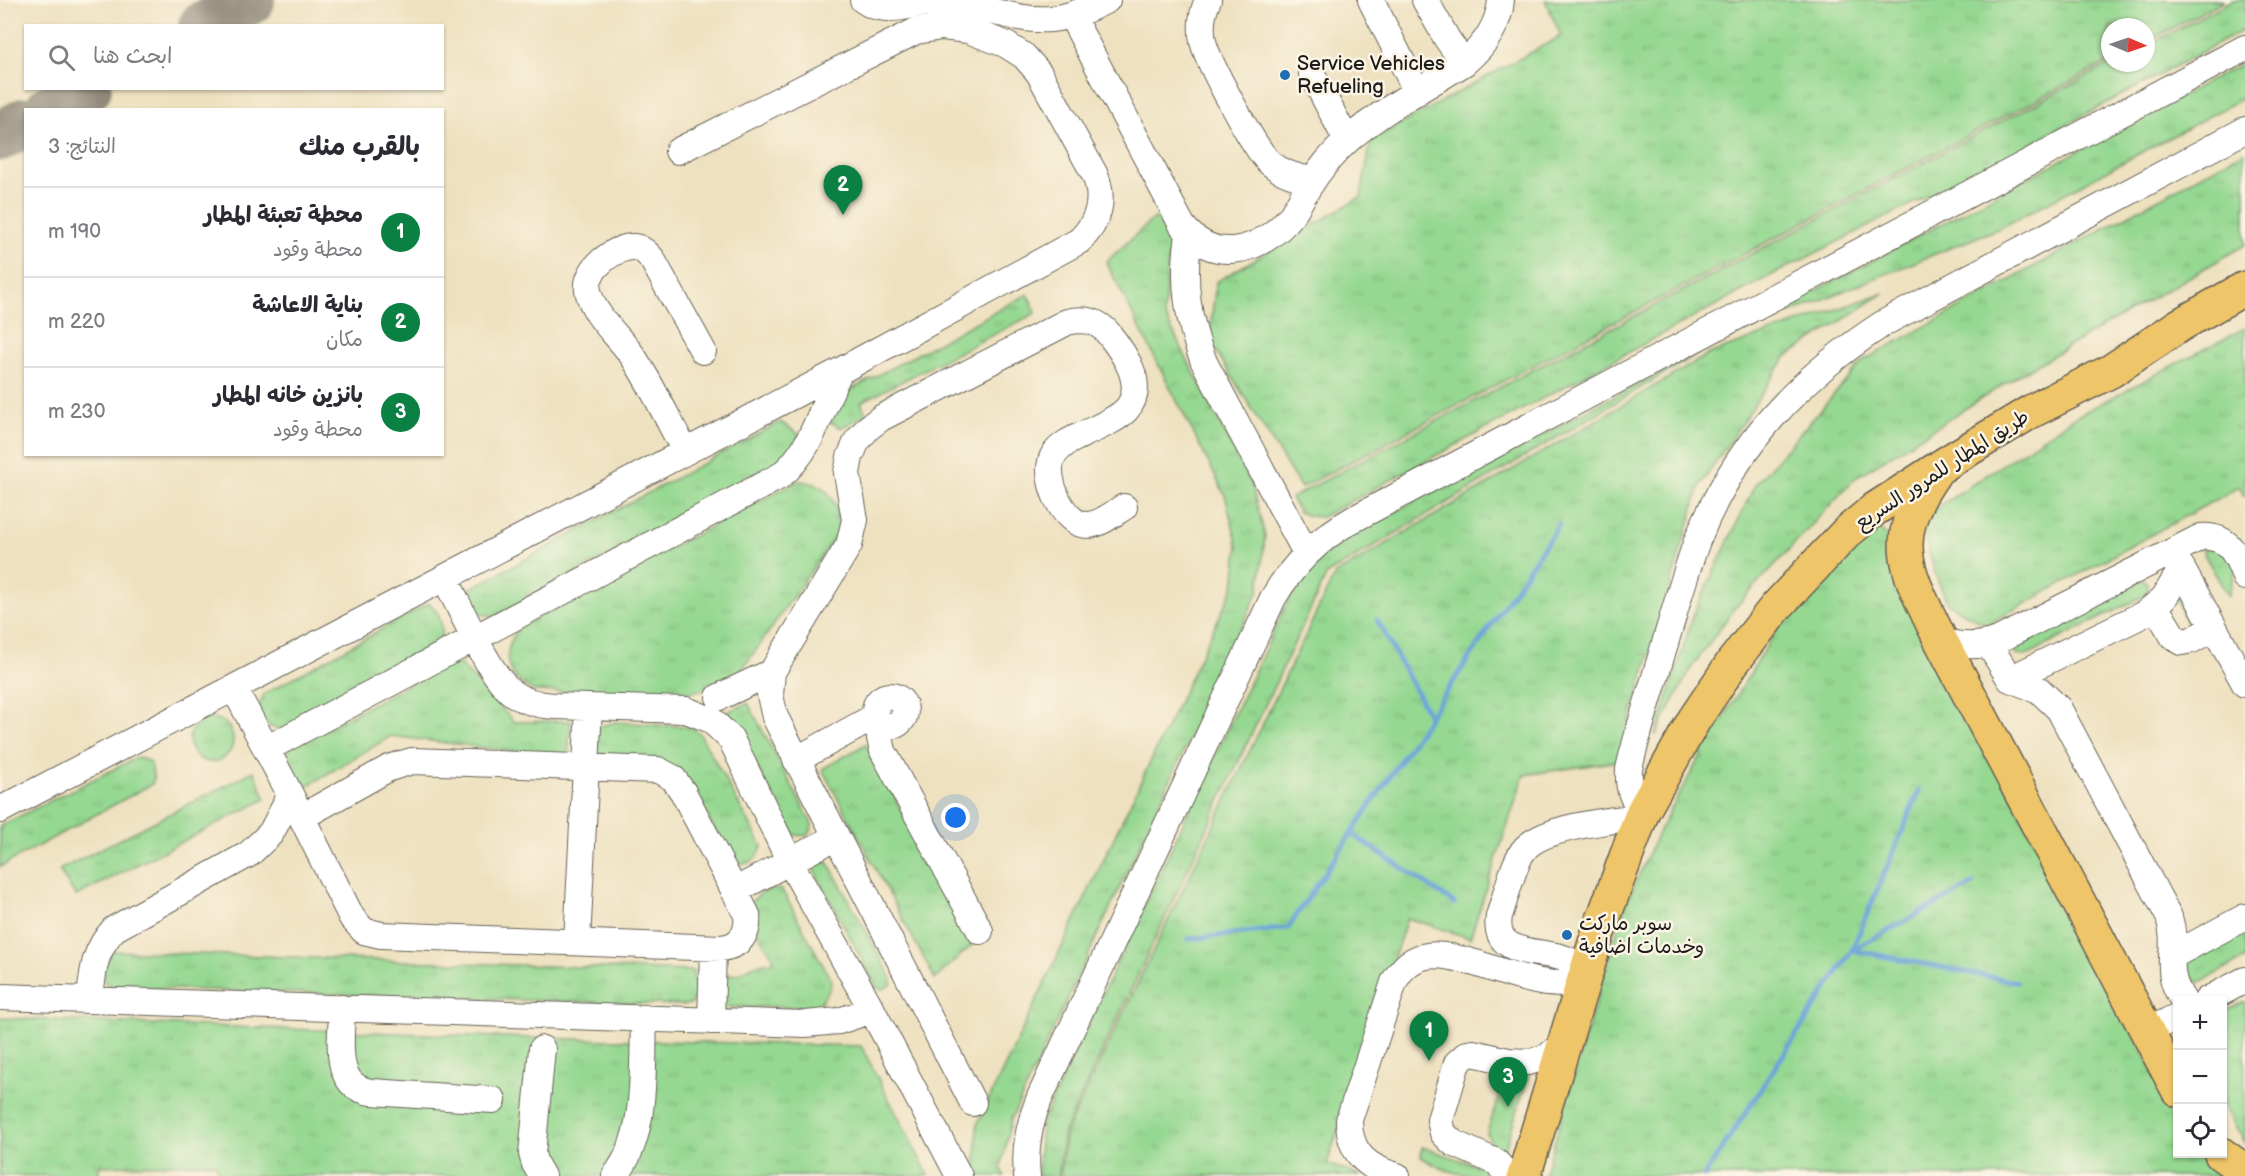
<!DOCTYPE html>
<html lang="ar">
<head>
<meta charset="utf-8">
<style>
	:root { --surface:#fff; --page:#f2f2f3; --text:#2b2b33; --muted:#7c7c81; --line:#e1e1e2; --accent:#0b8043 }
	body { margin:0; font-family:"Balsamiq Sans","Playpen Sans Arabic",sans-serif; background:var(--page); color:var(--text); direction:rtl }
	.controls { position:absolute; right:18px; bottom:18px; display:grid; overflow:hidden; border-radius:0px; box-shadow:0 2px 4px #0004 }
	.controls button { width:54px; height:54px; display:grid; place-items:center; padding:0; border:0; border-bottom:2px solid var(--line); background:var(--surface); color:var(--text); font:30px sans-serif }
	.compass { position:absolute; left:2101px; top:18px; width:54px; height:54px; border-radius:50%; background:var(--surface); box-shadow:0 2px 4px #0004; rotate:92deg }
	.you { position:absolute; left:956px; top:818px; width:21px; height:21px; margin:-15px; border:4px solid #fff; border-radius:50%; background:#1a73e8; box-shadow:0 0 0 9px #1a73e833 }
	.badge { display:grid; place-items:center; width:39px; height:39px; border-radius:50%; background:var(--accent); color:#fff; font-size:20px; font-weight:700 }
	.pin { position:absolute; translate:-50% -50px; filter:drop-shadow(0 2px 3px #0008) }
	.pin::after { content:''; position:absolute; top:32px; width:21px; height:18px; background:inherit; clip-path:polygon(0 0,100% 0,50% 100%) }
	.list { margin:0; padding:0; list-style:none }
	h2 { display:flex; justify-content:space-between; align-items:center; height:78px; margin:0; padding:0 24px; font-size:26px }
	h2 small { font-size:20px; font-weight:400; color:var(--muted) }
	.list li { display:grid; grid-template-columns:39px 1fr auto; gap:18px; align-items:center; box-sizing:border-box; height:90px; padding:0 24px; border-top:2px solid var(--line) }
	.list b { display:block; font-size:22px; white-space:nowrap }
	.list p { margin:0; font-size:20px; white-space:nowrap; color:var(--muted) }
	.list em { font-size:20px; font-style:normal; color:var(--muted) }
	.icon { flex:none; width:33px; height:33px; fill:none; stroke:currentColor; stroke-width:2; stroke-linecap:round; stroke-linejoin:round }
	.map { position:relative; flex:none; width:2245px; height:1176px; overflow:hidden; direction:ltr }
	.search { position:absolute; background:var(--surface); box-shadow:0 2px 4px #0004; left:24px; top:24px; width:420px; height:66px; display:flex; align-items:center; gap:15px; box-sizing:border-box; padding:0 21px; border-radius:0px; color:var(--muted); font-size:22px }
	.panel { position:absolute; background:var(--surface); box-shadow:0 2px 4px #0004; left:24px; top:108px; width:420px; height:348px; border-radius:0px; direction:rtl }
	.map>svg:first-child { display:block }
	.grass { fill:url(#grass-tufts); stroke:#587a56; stroke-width:1.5 }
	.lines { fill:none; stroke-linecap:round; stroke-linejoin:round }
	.stream { stroke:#6ca3da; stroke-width:5 }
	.taxiway { stroke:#857e6e; stroke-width:50 }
	.minor-casing { stroke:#666155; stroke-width:28 }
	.major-casing { stroke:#666155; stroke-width:36 }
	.minor { stroke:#fff; stroke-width:26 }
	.major { stroke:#eec569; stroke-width:33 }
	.poi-dot { fill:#1f6fb2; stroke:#fcf5e5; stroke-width:2 }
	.labels { text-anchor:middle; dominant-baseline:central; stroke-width:5; stroke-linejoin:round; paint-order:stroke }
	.poi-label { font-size:20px; fill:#1c1c1c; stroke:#fcf5e5; text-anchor:start }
	.street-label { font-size:20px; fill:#1c1c1c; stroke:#fcf5e5 }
</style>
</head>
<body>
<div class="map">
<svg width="2245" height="1176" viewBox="0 0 2245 1176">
	<defs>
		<pattern id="grass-tufts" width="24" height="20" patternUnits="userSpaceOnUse" patternTransform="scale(1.5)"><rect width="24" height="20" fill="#95d891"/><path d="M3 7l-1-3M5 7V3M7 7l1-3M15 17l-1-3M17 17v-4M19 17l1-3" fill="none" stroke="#80b97c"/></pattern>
	</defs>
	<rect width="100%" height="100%" fill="#fcf5e5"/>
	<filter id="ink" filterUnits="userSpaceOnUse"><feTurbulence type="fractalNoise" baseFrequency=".0167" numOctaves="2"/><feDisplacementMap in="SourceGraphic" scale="12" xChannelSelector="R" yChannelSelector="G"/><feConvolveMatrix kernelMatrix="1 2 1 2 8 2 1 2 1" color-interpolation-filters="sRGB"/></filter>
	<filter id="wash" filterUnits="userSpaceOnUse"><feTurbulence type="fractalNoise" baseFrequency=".008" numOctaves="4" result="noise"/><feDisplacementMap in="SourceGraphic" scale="24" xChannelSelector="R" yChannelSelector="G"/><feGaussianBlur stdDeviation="1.35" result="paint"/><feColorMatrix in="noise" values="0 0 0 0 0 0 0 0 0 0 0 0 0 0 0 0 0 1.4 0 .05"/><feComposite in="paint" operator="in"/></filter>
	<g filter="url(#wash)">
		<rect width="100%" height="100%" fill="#eee1c0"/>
		<path class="grass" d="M1545,0H2225L2146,42V27H2110V61L1301,488L1209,340L1216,282L1361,197L1371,140L1561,36Z
			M2233,0H2245V29L2023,148L1772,275L1322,517L1309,516L1299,512L1291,498L2112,63H2146V46Z
			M2245,62V97L2002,227L1725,339Z
			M2245,151V245L2017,376L1855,478L1734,609L1692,667L1655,736L1694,613L1755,485L1864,360Z
			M1155,217L1170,235L1164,314L1252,486L1265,536L1259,590L1011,1120L1001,1168L1004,1176H979L976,1170L977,1125L1234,586L1238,547L1225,495L1106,262Z
			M1884,293L1786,357L1700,486L1618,761L1524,775L1470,938L1407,918L1327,1164L1361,1176H1060L1066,1132L1335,574L1711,353Z
			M1028,294L1036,313L861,402L866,415L841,428L825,419L830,401Z
			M2245,328V498L2239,487L1986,625L1948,604L1935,573L1923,529L1929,513L2075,417Z
			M1714,344L1327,574L1064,1132L1058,1176H1038L1041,1124L1296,584L1328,547Z
			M780,422L799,434V453L495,616L474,613L468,590Z
			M798,481C828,482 840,502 839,531L749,660L731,681L701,690L671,696L534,691C505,676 500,656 518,628Z
			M1872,522L1887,537L1904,586L2142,1050L2177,1114L2178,1154H2200L2230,1176H1544L1624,908L1659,831L1709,741L1787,613Z
			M2206,539L2237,564L2228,596L2204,554L2203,550Z
			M2142,580L2147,583L2148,590L2144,596L2025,656L2017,655L2014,649L2015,641Z
			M2180,592L2198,611L2190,629L2176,600Z
			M429,603C441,614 442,623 442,639L283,730L268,726L256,714L264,694Z
			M460,664L514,722L571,721L568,758L391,736L307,786H297L284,773L288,749L445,665Z
			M748,703L812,824L811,831L807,836L794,835L727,712Z
			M189 740a22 22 0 1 1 44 0a22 22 0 1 1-44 0Z
			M616,722L691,727L700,734L762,846C758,860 749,866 734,863L684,777L608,759L598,751L594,738L601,726Z
			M866,744L973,944L935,979L822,769Z
			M138,757L150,762L154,778L152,784L0,867V826Z
			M254,771L266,799L76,896L59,870Z
			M821,862H828L892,979V984C887,988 883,990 877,988L815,872L814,866Z
			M775,889L782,890L831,980L830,989L817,1007H721L723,975L738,974L752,966L774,961C773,953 766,948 762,940C756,928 752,916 750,903L762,892Z
			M2245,930V959L2200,982L2191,980L2185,974V969L2190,959Z
			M113,951L693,971L697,995L691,1004L682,1005L114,987L106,984C101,974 106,959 113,951Z
			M2245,1001V1143L2223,1104L2222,1013Z
			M0,1018L498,1037L861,1046L929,1176H221L215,1163L99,1166V1176H0Z
			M1530,1072L1502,1158L1493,1151L1487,1132L1501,1091L1513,1080Z
			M1422,1147L1493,1171V1176C1462,1176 1448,1174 1421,1157Z"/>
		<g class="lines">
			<path class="stream" d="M1377,620L1430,717
				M1352,834L1454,903
				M1189,939L1288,928L1559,524
				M1852,950L2017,982
				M1852,950L1973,884
				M1704,1176L1852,950L1919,791"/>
			<path class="taxiway" d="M203,26L250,0
				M49,110L87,88
				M0,136L26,122"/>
		</g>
	</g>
	<g filter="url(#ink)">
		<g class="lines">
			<g class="minor-casing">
				<path id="minor" d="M863,0C886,17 912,2 938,2C976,2 1011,22 1051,19C1071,17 1089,9 1107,0
					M1208,0C1202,13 1200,26 1203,41C1207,61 1255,150 1270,163C1283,174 1297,178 1313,180
					M1371,0L1417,92
					M1425,0L1447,39L1464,63
					M1071,15L1182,225C1213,266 1262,252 1291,216C1297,208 1302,197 1308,188C1319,170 1332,154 1349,139C1384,109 1425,87 1464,63C1483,47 1499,26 1501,0
					M1312,74L1347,141
					M1189,234C1182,280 1187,320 1204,362L1306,553
					M685,451C668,420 653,387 634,358C621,338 592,315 588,290C585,269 614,247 633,247C641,247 647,253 652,259L703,351
					M2176,558L2245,684
					M445,578C460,607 488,673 511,692C524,702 539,705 555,706L686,710L711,720L731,739L790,862L872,1010L959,1176
					M2155,606L2173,636L2182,642L2192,640L2214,627
					M1941,641C1961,647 1979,647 1998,640L2201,537C2228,535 2237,554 2245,577
					M1988,643L2010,679L2039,690L2059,709L2169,917C2180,952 2161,967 2183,1000
					M2010,679L2146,613L2164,598L2182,568
					M234,688L289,792L352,918L364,931L381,935L721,948C740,946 749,934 747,915L683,792L673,778L658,770L412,761L389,768L302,817
					M875 711a15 15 0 1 1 30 0a15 15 0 1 1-30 0Z
					M719,697L772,672
					M883,724L880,738L883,751L980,931
					M266,749L780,476C813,450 821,407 840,371
					M796,760L876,716
					M0,810L840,371L1079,241C1099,222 1105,200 1095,175L1039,73L1024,56L1005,44L968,30L942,27L916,31L678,151
					M1643,811C1631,799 1628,786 1629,769C1638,729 1652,689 1663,650C1674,614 1684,576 1697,541C1735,445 1799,378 1884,323L2245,130
					M734,891L836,837
					M577,942L589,707
					M2172,956L2245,917
					M1586,972C1580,967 1574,962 1566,959C1544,949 1492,959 1499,916C1506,897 1512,867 1523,851C1540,827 1612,820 1641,817
					M0,997L805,1024L839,1021L872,1010
					M90,999C93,969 94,951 114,929L249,854L271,833L285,806L289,792
					M2207,1000L2245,980
					M342,1008C342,1038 331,1087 372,1092L493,1100
					M711,1021L713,948
					M2146,1032L2178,1016
					M542,1049L532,1154L535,1164L542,1176
					M973,1103L775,717L770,695L772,672L849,545L855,520L847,473L850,457L857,441L868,428L881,418L1067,322C1083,318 1097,320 1108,333C1124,353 1148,386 1126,410C1115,421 1096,428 1082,435C1071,440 1060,445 1053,456C1042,477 1063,525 1087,525C1100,525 1114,513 1124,507
					M615,1176C648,1135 642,1069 644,1018
					M1027,1176C1024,1148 1029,1123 1040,1097L1273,598C1293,564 1318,539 1352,520L2245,48
					M1397,1176C1367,1168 1349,1153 1349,1120L1394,982C1413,946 1442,954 1475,963C1498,970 1523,980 1547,983C1560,985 1571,983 1584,979
					M1509,1176L1496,1162L1453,1143L1443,1133L1440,1120L1457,1063L1467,1054L1473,1053L1508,1061L1528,1062L1547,1057L1562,1045"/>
			</g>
			<g class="major-casing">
				<path id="major" d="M1934,474C1885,543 1909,574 1941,641L2178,1090
					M2221,1154L2245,1171
					M1524,1176L1598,933L1643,811L1694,720L1733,662L1776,607L1846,533L1875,509L1951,460L2032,411L2111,371L2180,325L2245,288"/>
			</g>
			<use href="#minor" class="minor"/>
			<use href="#major" class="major"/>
		</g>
	</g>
	<g class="poi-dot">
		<circle cx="1285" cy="75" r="6"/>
		<circle cx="1567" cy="935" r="6"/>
	</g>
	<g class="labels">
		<g class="poi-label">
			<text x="1297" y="64">Service Vehicles<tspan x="1297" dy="23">Refueling</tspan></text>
			<text x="1579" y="924">سوبر ماركت<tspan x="1579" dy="23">وخدمات اضافية</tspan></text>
		</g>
		<g class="street-label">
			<text transform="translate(1942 470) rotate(-33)">طريق المطار للمرور السريع</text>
		</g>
	</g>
</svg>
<div class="controls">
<button>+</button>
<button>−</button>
<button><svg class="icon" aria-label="locate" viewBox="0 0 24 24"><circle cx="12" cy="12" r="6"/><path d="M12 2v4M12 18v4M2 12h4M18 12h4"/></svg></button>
</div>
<svg class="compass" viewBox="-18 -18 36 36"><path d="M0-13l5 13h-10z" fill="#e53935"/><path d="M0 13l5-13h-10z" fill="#7c7c81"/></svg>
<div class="you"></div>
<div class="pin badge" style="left:1429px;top:1061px">1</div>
<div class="pin badge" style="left:843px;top:215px">2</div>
<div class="pin badge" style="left:1508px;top:1107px">3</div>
<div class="search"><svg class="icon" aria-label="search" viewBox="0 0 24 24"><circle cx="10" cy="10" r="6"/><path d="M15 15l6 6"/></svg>ابحث هنا</div>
<section class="panel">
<h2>بالقرب منك<small>النتائج: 3</small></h2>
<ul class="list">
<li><span class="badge">1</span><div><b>محطة تعبئة المطار</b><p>محطة وقود</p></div><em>190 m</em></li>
<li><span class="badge">2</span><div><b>بناية الاعاشة</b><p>مكان</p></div><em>220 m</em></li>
<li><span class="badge">3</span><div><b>بانزين خانه المطار</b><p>محطة وقود</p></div><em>230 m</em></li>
</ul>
</section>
</div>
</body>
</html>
